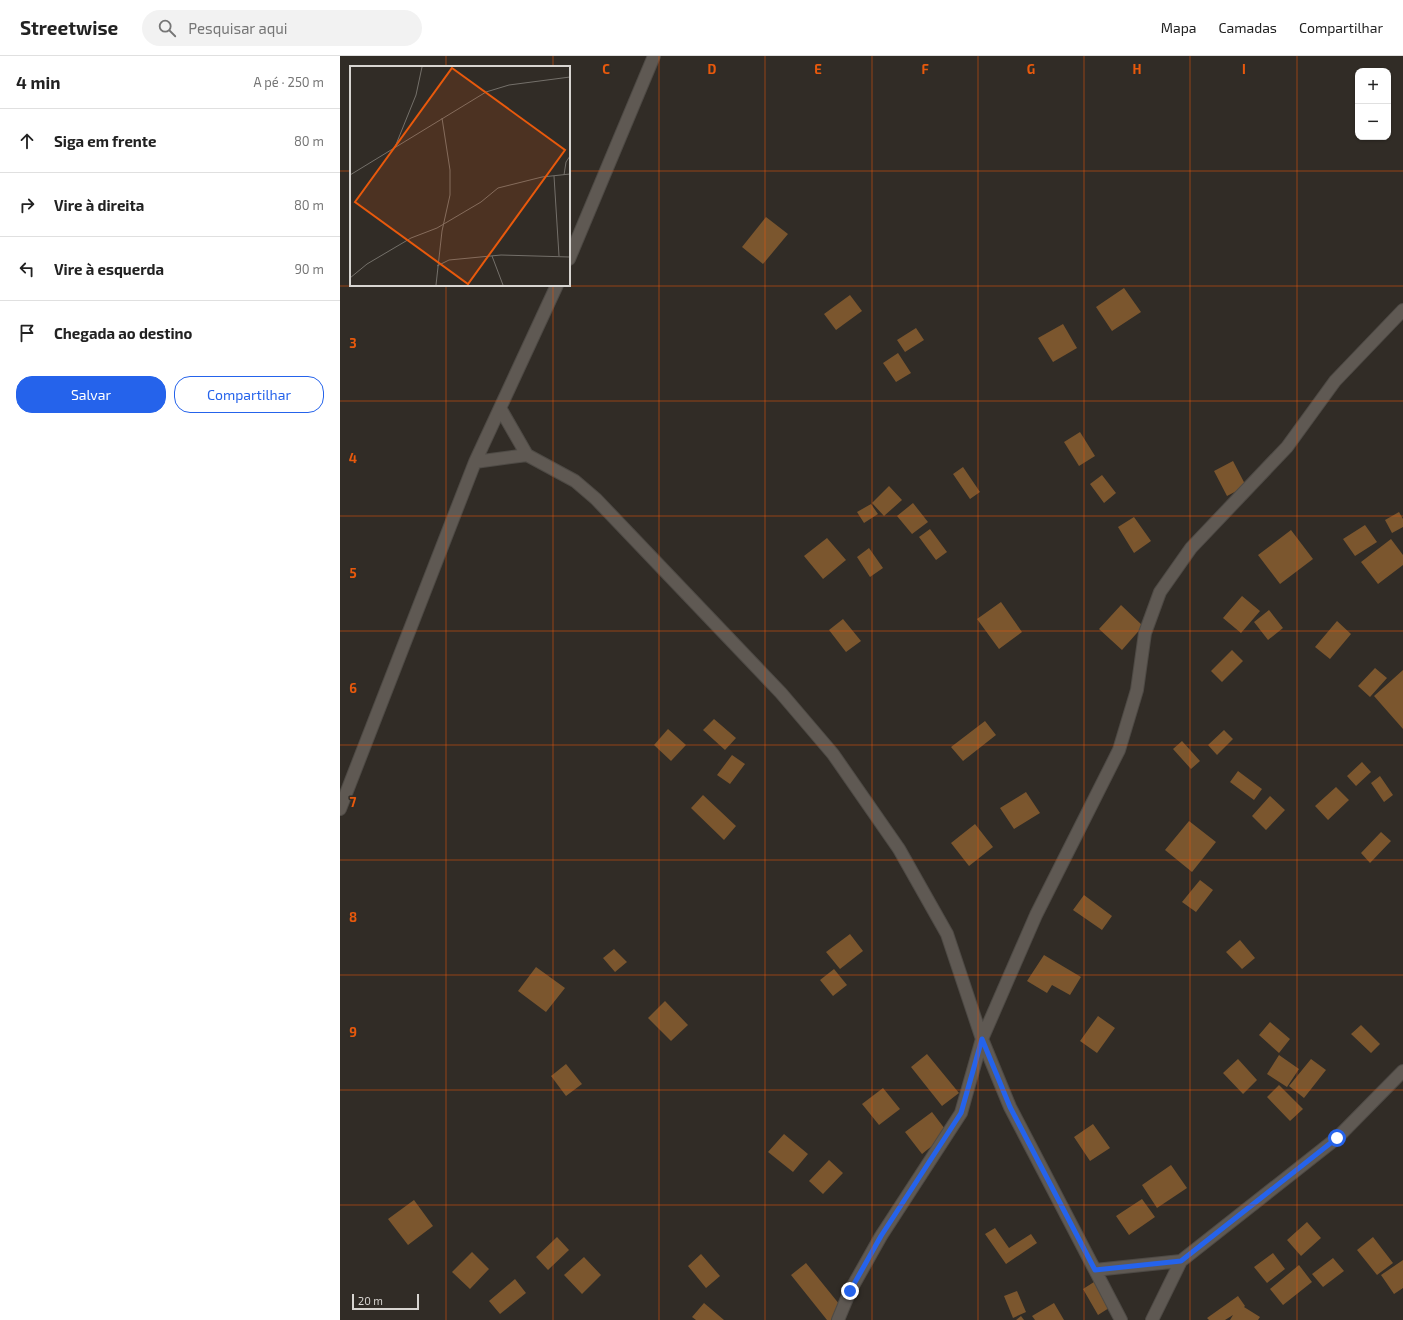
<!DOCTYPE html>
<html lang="pt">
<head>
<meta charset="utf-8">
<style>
	:root { --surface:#fff; --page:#f2f2f2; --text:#222; --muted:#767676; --line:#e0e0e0; --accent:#2563eb }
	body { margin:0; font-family:"Exo 2",sans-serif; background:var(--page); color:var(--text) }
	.controls { position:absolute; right:12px; top:12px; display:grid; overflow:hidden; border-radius:8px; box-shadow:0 1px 3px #0004 }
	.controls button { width:36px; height:36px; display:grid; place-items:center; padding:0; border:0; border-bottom:1px solid var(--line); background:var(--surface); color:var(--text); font:20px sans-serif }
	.scale { position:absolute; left:12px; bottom:10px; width:67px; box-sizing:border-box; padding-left:4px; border:2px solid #d8d5d1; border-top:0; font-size:11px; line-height:14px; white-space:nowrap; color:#d8d5d1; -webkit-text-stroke:3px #312c26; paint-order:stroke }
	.stop { position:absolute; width:12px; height:12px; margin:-9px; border:3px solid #2563eb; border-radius:50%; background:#fff }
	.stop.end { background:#2563eb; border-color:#fff; box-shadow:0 1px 4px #0008 }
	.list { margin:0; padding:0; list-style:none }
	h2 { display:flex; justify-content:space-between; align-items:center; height:52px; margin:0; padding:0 16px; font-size:17px }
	h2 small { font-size:13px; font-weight:400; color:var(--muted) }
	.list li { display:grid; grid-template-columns:26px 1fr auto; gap:12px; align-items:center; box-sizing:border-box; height:64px; padding:0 16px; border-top:1px solid var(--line) }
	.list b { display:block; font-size:15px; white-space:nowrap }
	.list em { font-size:13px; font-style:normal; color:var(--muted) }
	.actions { display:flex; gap:8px; padding:12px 16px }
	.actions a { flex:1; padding:9px 0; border:1px solid var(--accent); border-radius:16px; text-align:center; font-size:14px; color:var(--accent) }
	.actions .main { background:var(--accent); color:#fff }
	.icon { flex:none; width:22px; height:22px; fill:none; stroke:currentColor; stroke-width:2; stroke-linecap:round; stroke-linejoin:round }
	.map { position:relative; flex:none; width:1063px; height:1264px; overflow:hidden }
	header { display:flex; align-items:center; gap:24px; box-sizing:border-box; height:56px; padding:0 20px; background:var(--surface); border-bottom:1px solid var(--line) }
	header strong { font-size:19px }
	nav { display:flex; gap:22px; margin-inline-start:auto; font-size:14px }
	.search { width:280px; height:36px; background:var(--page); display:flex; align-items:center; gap:10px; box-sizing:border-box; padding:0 14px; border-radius:22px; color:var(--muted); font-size:15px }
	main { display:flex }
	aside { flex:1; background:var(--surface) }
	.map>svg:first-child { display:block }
	.building { fill:#7b562e }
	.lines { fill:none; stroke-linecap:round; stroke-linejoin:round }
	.minor-casing { stroke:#4e4a45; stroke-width:14 }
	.minor { stroke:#5f5953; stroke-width:12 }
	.route { stroke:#2563eb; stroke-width:5 }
	.grid { fill:none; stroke:#e8590c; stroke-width:1; stroke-opacity:0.55 }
	.inset-road { fill:none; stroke:#74706a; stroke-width:1 }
	.view { fill:#e8590c; fill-opacity:0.15; stroke:#e8590c; stroke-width:2 }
	.inset-edge { fill:none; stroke:#d8d5d1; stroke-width:2 }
	.grid-label { font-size:13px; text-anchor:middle; font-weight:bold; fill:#e8590c; stroke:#312c26; stroke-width:3; stroke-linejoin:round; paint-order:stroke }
</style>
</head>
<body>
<header>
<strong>Streetwise</strong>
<div class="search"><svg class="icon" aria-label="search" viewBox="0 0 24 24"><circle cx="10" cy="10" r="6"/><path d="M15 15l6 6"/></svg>Pesquisar aqui</div>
<nav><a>Mapa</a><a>Camadas</a><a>Compartilhar</a></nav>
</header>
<main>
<aside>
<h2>4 min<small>A pé · 250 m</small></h2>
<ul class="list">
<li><svg class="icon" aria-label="ahead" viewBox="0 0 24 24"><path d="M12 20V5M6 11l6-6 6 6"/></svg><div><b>Siga em frente</b></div><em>80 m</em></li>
<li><svg class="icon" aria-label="right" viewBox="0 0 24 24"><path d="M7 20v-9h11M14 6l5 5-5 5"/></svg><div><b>Vire à direita</b></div><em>80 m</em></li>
<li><svg class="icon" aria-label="left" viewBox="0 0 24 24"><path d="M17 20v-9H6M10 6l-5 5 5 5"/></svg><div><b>Vire à esquerda</b></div><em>90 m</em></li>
<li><svg class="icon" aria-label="arrive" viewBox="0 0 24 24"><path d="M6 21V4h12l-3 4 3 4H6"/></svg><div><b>Chegada ao destino</b></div></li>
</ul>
<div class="actions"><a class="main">Salvar</a><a>Compartilhar</a></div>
</aside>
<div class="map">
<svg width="1063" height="1264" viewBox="0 0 1063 1264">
	<rect width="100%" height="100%" fill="#312c26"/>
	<path class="building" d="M426,161L448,178L423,208L402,191Z
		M784,232L801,256L772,275L756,251Z
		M510,239L522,255L496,274L484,258Z
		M723,268L737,292L713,306L698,282Z
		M576,272L584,284L565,296L557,284Z
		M558,297L571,317L556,326L543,307Z
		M740,376L755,400L739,410L724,386Z
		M893,405L906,430L887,440L874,415Z
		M623,411L640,436L630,443L613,418Z
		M762,419L776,437L764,447L750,428Z
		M549,430L562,444L544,460L532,447Z
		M573,447L588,466L572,478L557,460Z
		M531,448L538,458L524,467L517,456Z
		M1059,456L1063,463V471L1052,477L1045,464Z
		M794,461L811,485L794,497L778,471Z
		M1025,469L1037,486L1015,500L1003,483Z
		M590,473L607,496L596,504L579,481Z
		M951,474L973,503L940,528L918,499Z
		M487,482L506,504L483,523L464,500Z
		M1051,483L1063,499V509L1038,528L1021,506Z
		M529,492L543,512L530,521L517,501Z
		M902,540L920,555L901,577L883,562Z
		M661,546L682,576L659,593L637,563Z
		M781,549L803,570L782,594L759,573Z
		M929,554L943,572L928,584L914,566Z
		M503,563L521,585L506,596L489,574Z
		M997,565L1011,578L990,603L975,591Z
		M892,594L903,605L882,626L871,615Z
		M1035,612L1047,622L1030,641L1018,630Z
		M1063,614V673L1034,640Z
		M374,663L396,682L385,694L363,674Z
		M645,665L656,679L623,705L611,691Z
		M328,673L346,689L331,705L314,689Z
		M884,674L893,683L877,699L868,689Z
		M842,685L860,705L851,713L833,693Z
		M392,699L405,708L390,728L377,719Z
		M1022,706L1031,716L1016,730L1007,720Z
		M898,715L922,733L914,744L890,726Z
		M1040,720L1053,739L1044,746L1031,727Z
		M996,731L1009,744L988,764L975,750Z
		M686,736L700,757L674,773L660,752Z
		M363,739L396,770L384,784L351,752Z
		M930,740L945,754L926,774L912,760Z
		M849,765L876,786L852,816L825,794Z
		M635,768L653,791L629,810L611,787Z
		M1041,776L1051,785L1030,807L1021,797Z
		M860,824L873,834L856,856L842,846Z
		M744,839L772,860L762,874L733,854Z
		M510,878L523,895L500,913L486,896Z
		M900,884L915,902L902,913L886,896Z
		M274,893L287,906L275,916L263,902Z
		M704,899L741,921L730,939L712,929L707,937L687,925Z
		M196,911L225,932L206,956L178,935Z
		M494,913L507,929L493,940L480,924Z
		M325,945L348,969L331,985L308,962Z
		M758,960L775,972L757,997L740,985Z
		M930,966L950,983L939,997L919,979Z
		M1021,969L1040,988L1031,997L1011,978Z
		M587,998L619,1037L602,1050L571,1011Z
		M939,999L959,1013L947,1031L927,1018Z
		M898,1003L917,1024L903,1038L883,1017Z
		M971,1003L986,1014L964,1042L949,1030Z
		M226,1008L242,1028L226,1040L211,1020Z
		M939,1029L963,1053L950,1065L927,1041Z
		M543,1032L560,1053L539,1069L522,1048Z
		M592,1056L608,1077L582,1098L565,1076Z
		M753,1068L770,1092L750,1105L734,1081Z
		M444,1078L468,1098L453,1116L428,1096Z
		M489,1104L503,1117L483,1138L469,1125Z
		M831,1109L847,1132L817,1152L802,1129Z
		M802,1143L815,1161L789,1179L776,1160Z
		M74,1144L93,1170L68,1189L48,1163Z
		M967,1166L981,1182L961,1200L947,1184Z
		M655,1172L669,1192L691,1178L697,1187L666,1208L645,1178Z
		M217,1181L229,1194L208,1214L196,1201Z
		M1033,1181L1053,1207L1037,1219L1017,1194Z
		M132,1196L149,1213L130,1233L112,1216Z
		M933,1197L945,1213L927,1227L914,1211Z
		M361,1198L380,1220L366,1232L348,1210Z
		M244,1201L261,1219L242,1238L224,1219Z
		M993,1202L1004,1215L983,1231L972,1218Z
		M1063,1204V1232L1054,1238L1041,1219Z
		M466,1207L504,1254L492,1264H487L451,1219Z
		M959,1209L972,1226L943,1249L930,1233Z
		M175,1223L186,1237L160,1258L149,1245Z
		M754,1226L769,1252L758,1259L743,1233Z
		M677,1235L686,1256L673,1262L664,1240Z
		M898,1240L905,1250L904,1251L920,1261L918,1264H890L893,1259L885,1264H869L867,1262Z
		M364,1247L384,1264H356L352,1261Z
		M714,1247L724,1264H695L692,1260Z
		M681,1260L684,1264H676Z"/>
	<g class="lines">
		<g class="minor-casing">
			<path id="minor" d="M229,203L314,0
				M160,352L187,399L235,425L256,443L441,637L493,698L559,793L607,878L642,983L670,1051L781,1264
				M135,406L187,399
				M0,753L135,406L217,229
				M755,1214L841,1205
				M498,1264L510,1235L541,1180L621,1057L642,983L696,859L779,694L797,634L805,577L820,536L851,492L947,391L995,325L1063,254
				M812,1264L841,1205L997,1082L1063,1015"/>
		</g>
		<use href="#minor" class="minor"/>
	</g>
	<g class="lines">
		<path class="route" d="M510,1235L541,1180L621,1057L642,983L670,1051L755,1214L841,1205L997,1082"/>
	</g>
	<path class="grid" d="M106,0V11M213,0V11M319,0V1264M425,0V1264M532,0V1264M638,0V1264M744,0V1264M850,0V1264M957,0V1264M0,115H11M229,115H1063M106,229V1264M213,229V1264M0,230H1063M0,345H1063M0,460H1063M0,575H1063M0,689H1063M0,804H1063M0,919H1063M0,1034H1063M0,1149H1063"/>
	<g transform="translate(10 10)">
		<rect width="220" height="220" fill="#312c26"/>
		<path class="inset-road" d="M45,81L66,29L72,1M0,109L136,26L159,19L220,11M214,109L216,96L220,90M204,110L209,190M142,190L153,219M87,200L99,194L151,189L220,191M0,212L17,198L61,172L87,162L131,136L148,122L192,111L220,108M86,219L92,165L100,129V104L92,52"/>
		<path class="view" d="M102,2L215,84L118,218L5,136Z"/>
		<rect width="220" height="220" class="inset-edge"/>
	</g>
	<g class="grid-label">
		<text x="266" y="18">C</text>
		<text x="372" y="18">D</text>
		<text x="478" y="18">E</text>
		<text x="585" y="18">F</text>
		<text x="691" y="18">G</text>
		<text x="797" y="18">H</text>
		<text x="904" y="18">I</text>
		<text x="13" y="292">3</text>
		<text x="13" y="407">4</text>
		<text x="13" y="522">5</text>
		<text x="13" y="637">6</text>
		<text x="13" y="751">7</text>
		<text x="13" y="866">8</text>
		<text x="13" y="981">9</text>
	</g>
</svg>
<div class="controls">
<button>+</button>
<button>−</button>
</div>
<div class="scale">20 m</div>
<div class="stop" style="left:997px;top:1082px"></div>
<div class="stop end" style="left:510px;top:1235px"></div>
</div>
</main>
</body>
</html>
